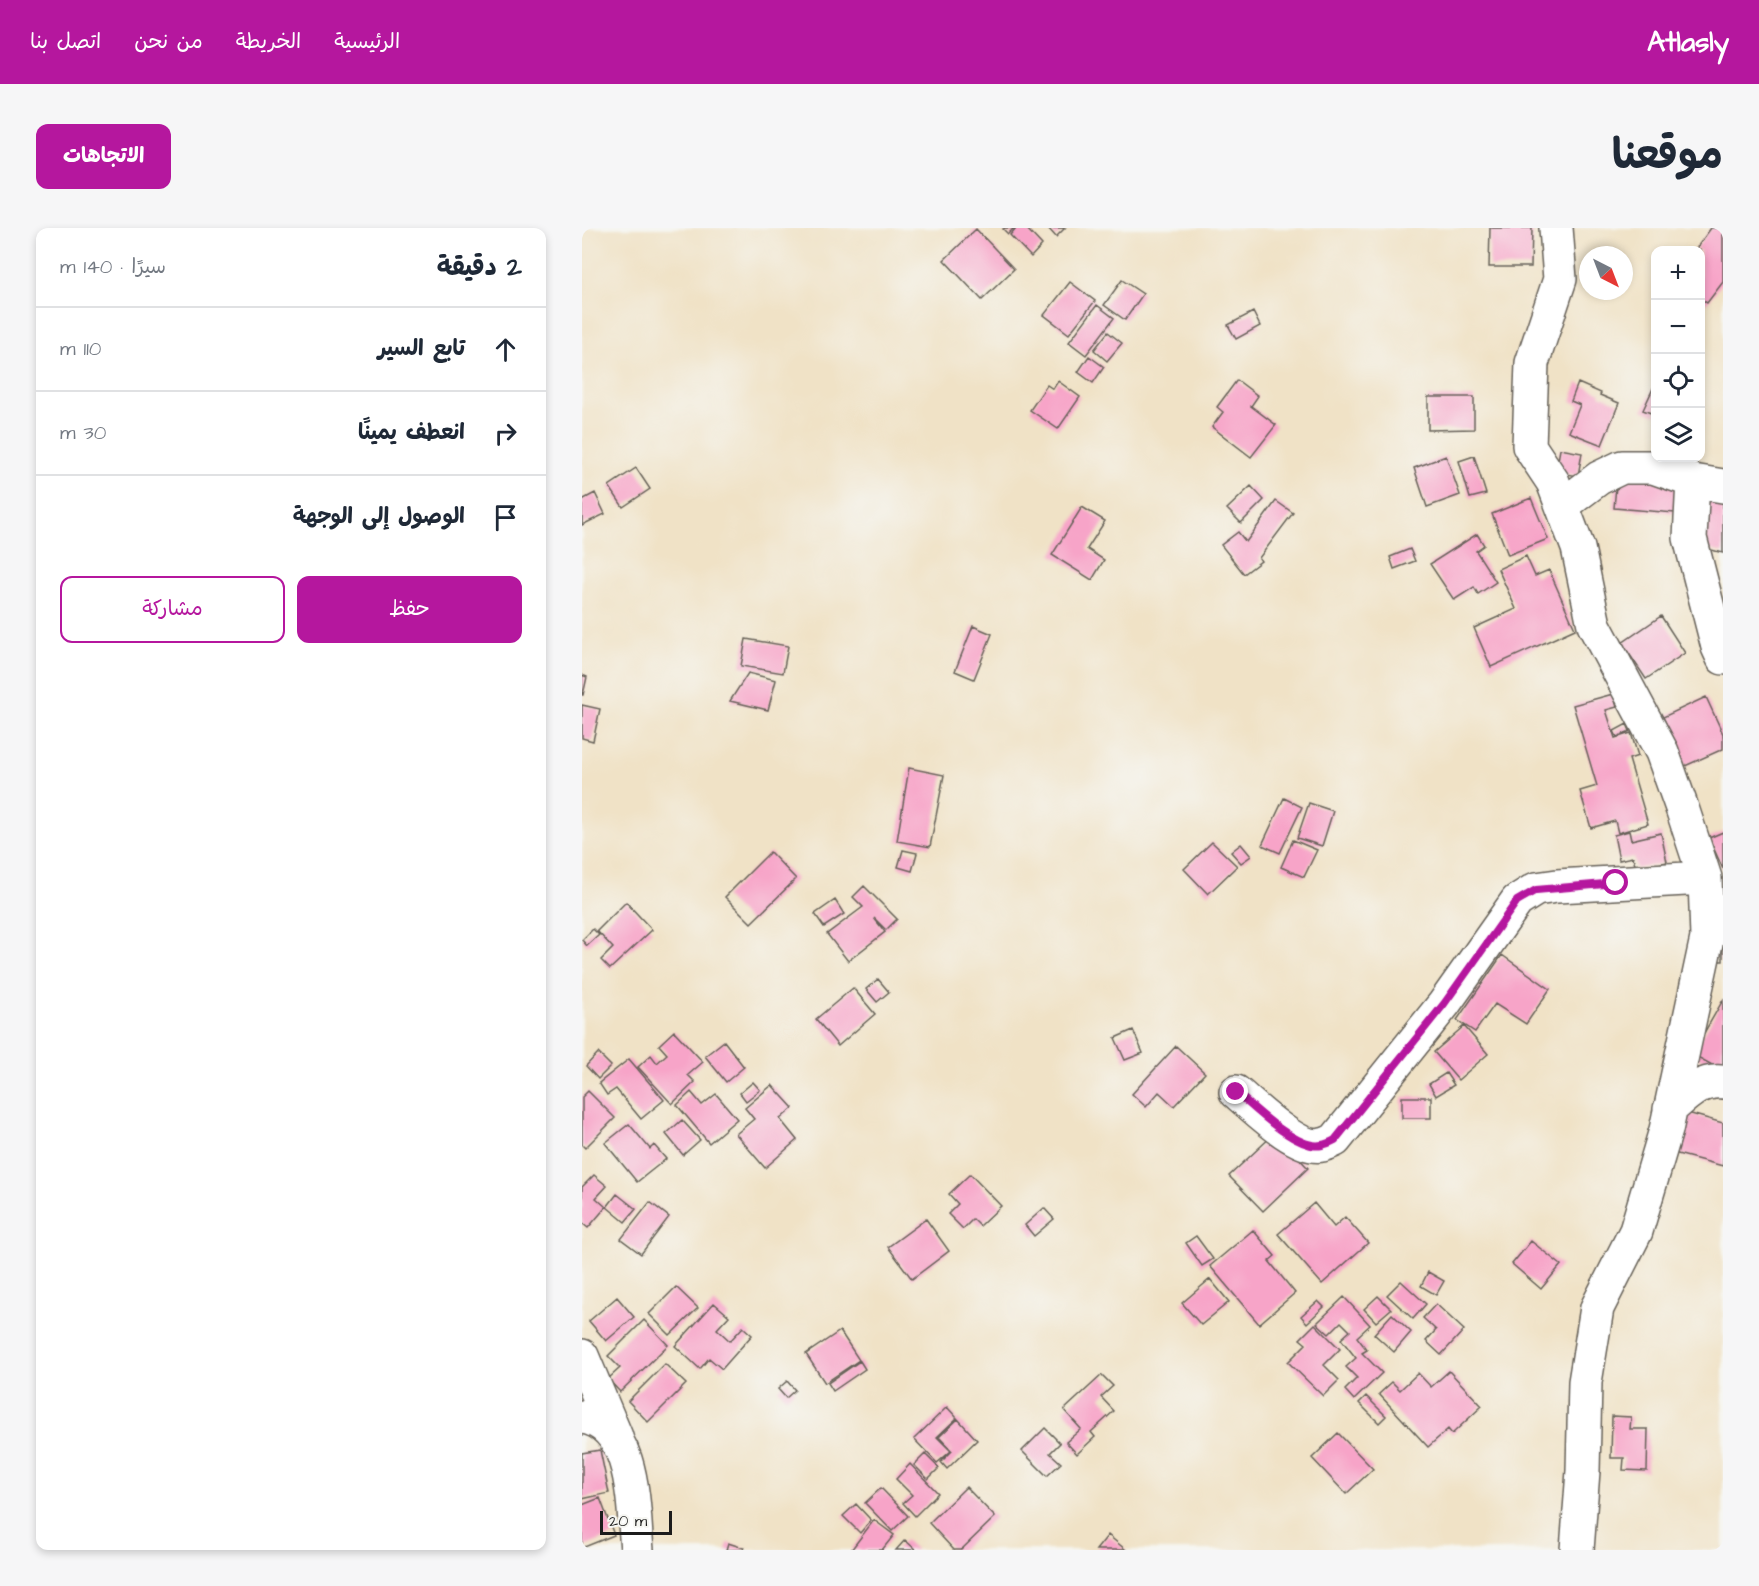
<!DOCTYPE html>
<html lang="ar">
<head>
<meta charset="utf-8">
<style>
	:root { --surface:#fff; --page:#f6f6f7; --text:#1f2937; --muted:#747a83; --line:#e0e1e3; --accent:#b5179e }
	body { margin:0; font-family:"Architects Daughter","Playpen Sans Arabic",sans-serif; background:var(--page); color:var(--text); direction:rtl }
	.controls { position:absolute; right:18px; top:18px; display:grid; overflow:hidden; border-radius:12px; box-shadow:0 3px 9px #0003 }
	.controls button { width:54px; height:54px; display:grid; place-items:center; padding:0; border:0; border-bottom:2px solid var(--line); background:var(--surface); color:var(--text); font:30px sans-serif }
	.compass { position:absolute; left:997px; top:18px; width:54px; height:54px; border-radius:50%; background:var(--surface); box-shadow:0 3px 9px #0003; rotate:138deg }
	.scale { position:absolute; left:18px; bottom:15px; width:72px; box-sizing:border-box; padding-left:6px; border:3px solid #1c1c1c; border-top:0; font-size:16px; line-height:21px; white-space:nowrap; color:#1c1c1c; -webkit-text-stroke:4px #f6f6f2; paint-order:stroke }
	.stop { position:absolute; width:18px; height:18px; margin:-14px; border:4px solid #b5179e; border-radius:50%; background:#fff }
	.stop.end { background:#b5179e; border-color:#fff; box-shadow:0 2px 6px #0008 }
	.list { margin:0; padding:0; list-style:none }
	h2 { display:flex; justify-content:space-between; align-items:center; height:78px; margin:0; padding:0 24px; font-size:26px }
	h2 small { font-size:20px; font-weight:400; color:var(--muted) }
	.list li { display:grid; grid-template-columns:39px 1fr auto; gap:18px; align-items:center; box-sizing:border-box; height:84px; padding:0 24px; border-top:2px solid var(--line) }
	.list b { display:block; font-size:22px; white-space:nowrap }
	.list em { font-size:20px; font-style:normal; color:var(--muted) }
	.actions { display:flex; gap:12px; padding:18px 24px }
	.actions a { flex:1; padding:14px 0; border:2px solid var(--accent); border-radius:12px; text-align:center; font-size:21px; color:var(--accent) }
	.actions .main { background:var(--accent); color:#fff }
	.icon { flex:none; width:33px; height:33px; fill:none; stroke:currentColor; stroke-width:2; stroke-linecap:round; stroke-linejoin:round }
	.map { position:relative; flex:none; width:1141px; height:1322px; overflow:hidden; direction:ltr; border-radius:12px }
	header { display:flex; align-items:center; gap:36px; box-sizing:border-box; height:84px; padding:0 30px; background:var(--accent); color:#fff }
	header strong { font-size:28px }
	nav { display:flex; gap:33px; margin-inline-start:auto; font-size:21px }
	.intro { display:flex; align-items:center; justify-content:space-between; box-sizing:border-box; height:144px; padding:0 36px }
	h1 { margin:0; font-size:42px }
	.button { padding:15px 27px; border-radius:12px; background:var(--accent); color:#fff; font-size:21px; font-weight:700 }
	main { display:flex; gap:36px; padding:0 36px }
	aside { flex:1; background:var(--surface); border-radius:12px; box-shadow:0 3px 9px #0003 }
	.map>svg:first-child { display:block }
	.building { fill:#f7a4c8 }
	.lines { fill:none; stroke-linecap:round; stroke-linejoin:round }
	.minor-casing { stroke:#666158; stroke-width:36 }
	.major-casing { stroke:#666158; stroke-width:36 }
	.minor { stroke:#fff; stroke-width:33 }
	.major { stroke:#fff; stroke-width:33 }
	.route { stroke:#b5179e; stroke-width:8 }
</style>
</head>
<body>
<header>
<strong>Atlasly</strong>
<nav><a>الرئيسية</a><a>الخريطة</a><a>من نحن</a><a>اتصل بنا</a></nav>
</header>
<div class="intro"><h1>موقعنا</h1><a class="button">الاتجاهات</a></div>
<main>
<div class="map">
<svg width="1141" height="1322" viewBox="0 0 1141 1322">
	<rect width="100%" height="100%" fill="#f6f6f2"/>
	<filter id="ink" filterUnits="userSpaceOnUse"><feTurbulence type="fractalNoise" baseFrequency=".0167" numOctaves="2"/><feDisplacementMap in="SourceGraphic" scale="12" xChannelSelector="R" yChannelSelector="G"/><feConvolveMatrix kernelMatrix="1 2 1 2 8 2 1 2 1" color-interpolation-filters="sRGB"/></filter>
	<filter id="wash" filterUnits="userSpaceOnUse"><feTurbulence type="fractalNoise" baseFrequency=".008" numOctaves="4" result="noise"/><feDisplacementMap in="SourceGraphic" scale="24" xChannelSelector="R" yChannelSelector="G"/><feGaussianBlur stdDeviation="1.35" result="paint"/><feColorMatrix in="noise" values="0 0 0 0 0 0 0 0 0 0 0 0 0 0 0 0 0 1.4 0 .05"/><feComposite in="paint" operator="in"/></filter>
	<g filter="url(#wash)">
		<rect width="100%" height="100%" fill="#f0e2c6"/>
		<g id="blocks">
			<path class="building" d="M423,0H432L426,6L421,1Z
				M434,0H444L460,17L449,29L428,7Z
				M466,0H483L474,9Z
				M908,0H950L949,39H907Z
				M1129,0H1141V54L1125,75L1118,70V22H1113Z
				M394,1L432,41L400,72L362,32Z
				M540,52L561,66L543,92L522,77Z
				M488,54L513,73L487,106L462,87Z
				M515,77L532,90L504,127L487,114Z
				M671,84L678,98L654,111L646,97Z
				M526,104L540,115L525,133L512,122Z
				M507,128L522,139L511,155L496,144Z
				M655,152L676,168L669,178L694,197L669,229L630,199L641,184L635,179Z
				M476,153L498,169L476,201L448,182L465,157L471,161Z
				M1074,154V187L1061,182Z
				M996,155L1019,165L1018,167L1037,175L1020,217L987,204L998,177L989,173Z
				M846,169H892V201L846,202Z
				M978,221L1000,225L996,248L974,244Z
				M864,228L878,267L845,279L832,240Z
				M892,228L904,266L888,270L877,233Z
				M54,240L68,261L41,279L27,258Z
				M1035,247L1096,253L1093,285L1032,280Z
				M669,258L682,272L659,295L645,281Z
				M13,265L23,286L0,297V272Z
				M1128,265L1141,268V325L1114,318Z
				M949,270L966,311L926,327L910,286Z
				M694,273L711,285L677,330L679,333L662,346L639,317L656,304L664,314Z
				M500,279L523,293L505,321L522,332L510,352L470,327Z
				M895,306L902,317L894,323L914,354L896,366L892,359L872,372L848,336Z
				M828,321L833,333L812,341L808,329Z
				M944,328L953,348L967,342L993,401L909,439L892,400L934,381L916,341Z
				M1079,388L1103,425L1064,451L1040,415Z
				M391,398L410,406L392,451L373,443Z
				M164,411L206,418L201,445L159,438Z
				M166,445L194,452L186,482L148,473Z
				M0,447L5,449L1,467H0Z
				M1031,466L1035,479L1024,482L1033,510L1049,505L1056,528L1047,531L1066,596L1036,605L1033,593L1009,600L998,563L1015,558L991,477Z
				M1124,469L1141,506V521L1103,538L1081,489Z
				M0,477L18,481L11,513L0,510Z
				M1045,496L1048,503L1035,509L1032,503Z
				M327,540L362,547L348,619L315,613Z
				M702,570L720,579L698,625L680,617Z
				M727,575L751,583L740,618L715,610Z
				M1047,603L1049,612L1079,605L1085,634L1054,641L1051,629L1037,632L1032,607Z
				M1141,604V641L1127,610Z
				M711,612L735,622L722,649L699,639Z
				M630,614L655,638L626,666L602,641Z
				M659,616L669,628L659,635L649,624Z
				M321,622L335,625L330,643L316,639Z
				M188,624L214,651L169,695L143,669Z
				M282,658L315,691L304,702L292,690L303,704L266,733L245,706L281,679L271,669Z
				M253,672L262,686L242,699L233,686Z
				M44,674L70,702L28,741L19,732L31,720L15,703Z
				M11,701L17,707L5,718L0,712Z
				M1140,715H1141V733H1137Z
				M920,727L968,761L944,796L913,776L893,804L875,792Z
				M296,751L307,764L295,774L284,761Z
				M271,760L293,786L256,818L234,791Z
				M1141,772V843L1110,826Z
				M882,798L906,826L876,852L852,824Z
				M551,802L561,825L543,832L533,810Z
				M92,803L121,834L106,847L113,854L90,876L56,839L69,827L75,835L85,826L77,817Z
				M142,813L162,839L144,854L123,828Z
				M594,818L623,845L592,878L577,864L564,879L550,866Z
				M16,825L29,838L16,851L4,838Z
				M47,831L82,872L59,891L34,861L25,867L17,855Z
				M864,845L872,857L854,868L847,856Z
				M171,854L178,862L164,873L158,865Z
				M190,857L211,880L198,891L215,912L183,940L154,906L172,891L163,880Z
				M6,863L33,890L3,920L0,917V869Z
				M109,864L120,877L134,866L155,891L127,915L95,877Z
				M820,869H849V890H820Z
				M1095,882L1141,895V938L1084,923Z
				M100,892L118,912L101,927L84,906Z
				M47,896L68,921L72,917L84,931L55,954L23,915Z
				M693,905L726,940L681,983L647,948Z
				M388,946L419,978L398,998L391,991L381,1001L366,986L376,976L367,966Z
				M12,947L25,958L14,970L24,979L6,1000L0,995V959Z
				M35,966L54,981L43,994L25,979Z
				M68,974L87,989L59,1026L39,1011Z
				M732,975L752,999L763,989L786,1015L740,1056L696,1006Z
				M462,980L472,991L452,1008L443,997Z
				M344,991L367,1023L330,1051L306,1019Z
				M671,1002L693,1028L687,1033L713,1065L677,1096L628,1038Z
				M614,1008L631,1031L620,1038L604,1015Z
				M949,1013L979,1037L959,1061L930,1036Z
				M846,1044L862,1053L854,1067L839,1058Z
				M628,1051L647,1074L619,1097L600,1075Z
				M819,1053L844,1076L831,1091L805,1067Z
				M94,1059L116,1080L88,1107L67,1086Z
				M796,1068L809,1081L794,1094L782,1081Z
				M35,1069L52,1089L24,1113L7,1093Z
				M762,1069L788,1097L775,1109L785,1122L780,1125L800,1145L772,1172L763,1162L775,1150L764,1139L774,1130L759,1111L768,1103L759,1094L747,1106L735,1095Z
				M736,1073L742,1079L725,1095L719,1088Z
				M132,1075L147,1088L135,1101L148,1113L161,1099L170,1107L140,1141L127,1130L118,1141L93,1118Z
				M854,1076L882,1102L859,1127L844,1113L854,1102L841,1090Z
				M810,1086L829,1104L812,1124L792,1106Z
				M62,1092L86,1117L38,1164L26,1151L38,1140L26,1128Z
				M733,1096L758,1121L742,1137L757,1152L741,1168L706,1134L724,1116L718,1111Z
				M258,1103L277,1132L243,1155L224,1126Z
				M278,1133L283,1141L251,1163L246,1155Z
				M83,1136L104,1156L66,1194L46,1173Z
				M867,1143L900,1178L870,1206L866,1201L846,1219L797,1166L810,1154L818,1162L836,1145L849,1159Z
				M520,1147L531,1158L519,1169L532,1183L509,1204L513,1209L495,1226L484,1214L499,1201L482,1182Z
				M205,1153L213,1162L204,1170L196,1161Z
				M784,1168L804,1188L797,1195L777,1175Z
				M365,1179L375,1190L355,1209L369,1223L355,1235L332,1211Z
				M1030,1188L1049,1189L1048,1201H1066L1065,1243L1041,1242L1042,1230H1029Z
				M376,1191L395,1212L365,1241L359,1234L370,1223L357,1209Z
				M463,1200L478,1215L468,1225L479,1235L465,1248L440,1223Z
				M756,1205L791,1241L764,1266L730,1230Z
				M18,1222L27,1265L0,1271V1225Z
				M343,1226L357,1240L346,1251L332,1237Z
				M328,1236L356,1265L333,1288L321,1275L330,1267L314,1251Z
				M384,1259L413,1289L379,1322H372L347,1295Z
				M299,1260L326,1288L310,1303L283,1275Z
				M18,1270L32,1307L0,1320V1277Z
				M274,1276L289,1292L278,1305L261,1288Z
				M292,1292L312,1307L300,1322H269Z
				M526,1307L544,1322H514Z
				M323,1312L334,1322H314Z
				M146,1315L162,1320V1322H144Z"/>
		</g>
	</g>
	<g filter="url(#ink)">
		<use href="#blocks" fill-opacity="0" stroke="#666158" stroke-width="1.5"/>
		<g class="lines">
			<g class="minor-casing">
				<path id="minor" d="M974,0L978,51L950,135L947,218L971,254L996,320L1012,397L1080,524L1101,583L1123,650L1125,710L1084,902L1054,1003L1015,1080L1003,1154L1001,1243L995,1322
					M1111,253L1108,310L1136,419L1141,430
					M980,278L1017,250L1040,239H1071L1111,253L1141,258
					M654,864C672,879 716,923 740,917C745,916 749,914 753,912L862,776L935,673L954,661L975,658L1123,650
					M1088,881C1104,867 1119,851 1141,854
					M0,1128L34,1209"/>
			</g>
			<g class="major-casing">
				<path id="major" d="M0,1189C54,1196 51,1281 55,1322"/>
			</g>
			<use href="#minor" class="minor"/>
			<use href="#major" class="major"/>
		</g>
	</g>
	<g class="lines" filter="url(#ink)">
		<path class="route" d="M654,864C671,879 716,923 740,917C745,916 749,914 753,912L862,776L935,673L954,662L1034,655"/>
	</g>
</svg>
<div class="controls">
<button>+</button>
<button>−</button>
<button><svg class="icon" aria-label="locate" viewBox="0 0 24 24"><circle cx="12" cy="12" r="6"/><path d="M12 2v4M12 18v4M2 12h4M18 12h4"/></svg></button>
<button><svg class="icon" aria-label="layers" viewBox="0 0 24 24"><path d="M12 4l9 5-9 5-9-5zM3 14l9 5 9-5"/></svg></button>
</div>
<svg class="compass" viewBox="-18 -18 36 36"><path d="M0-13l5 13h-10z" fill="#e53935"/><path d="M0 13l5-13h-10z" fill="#747a83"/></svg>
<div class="scale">20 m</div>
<div class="stop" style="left:1034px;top:655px"></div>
<div class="stop end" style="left:654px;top:864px"></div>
</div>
<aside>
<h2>2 دقيقة<small>سيرًا · 140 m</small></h2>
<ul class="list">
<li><svg class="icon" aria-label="ahead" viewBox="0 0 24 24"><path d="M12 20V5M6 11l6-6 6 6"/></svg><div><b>تابع السير</b></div><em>110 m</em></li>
<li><svg class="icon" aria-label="right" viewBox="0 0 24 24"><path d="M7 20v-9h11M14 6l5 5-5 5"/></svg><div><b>انعطف يمينًا</b></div><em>30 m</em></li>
<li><svg class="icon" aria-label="arrive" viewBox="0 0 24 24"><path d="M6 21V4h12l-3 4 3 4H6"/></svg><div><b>الوصول إلى الوجهة</b></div></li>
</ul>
<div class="actions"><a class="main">حفظ</a><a>مشاركة</a></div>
</aside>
</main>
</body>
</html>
